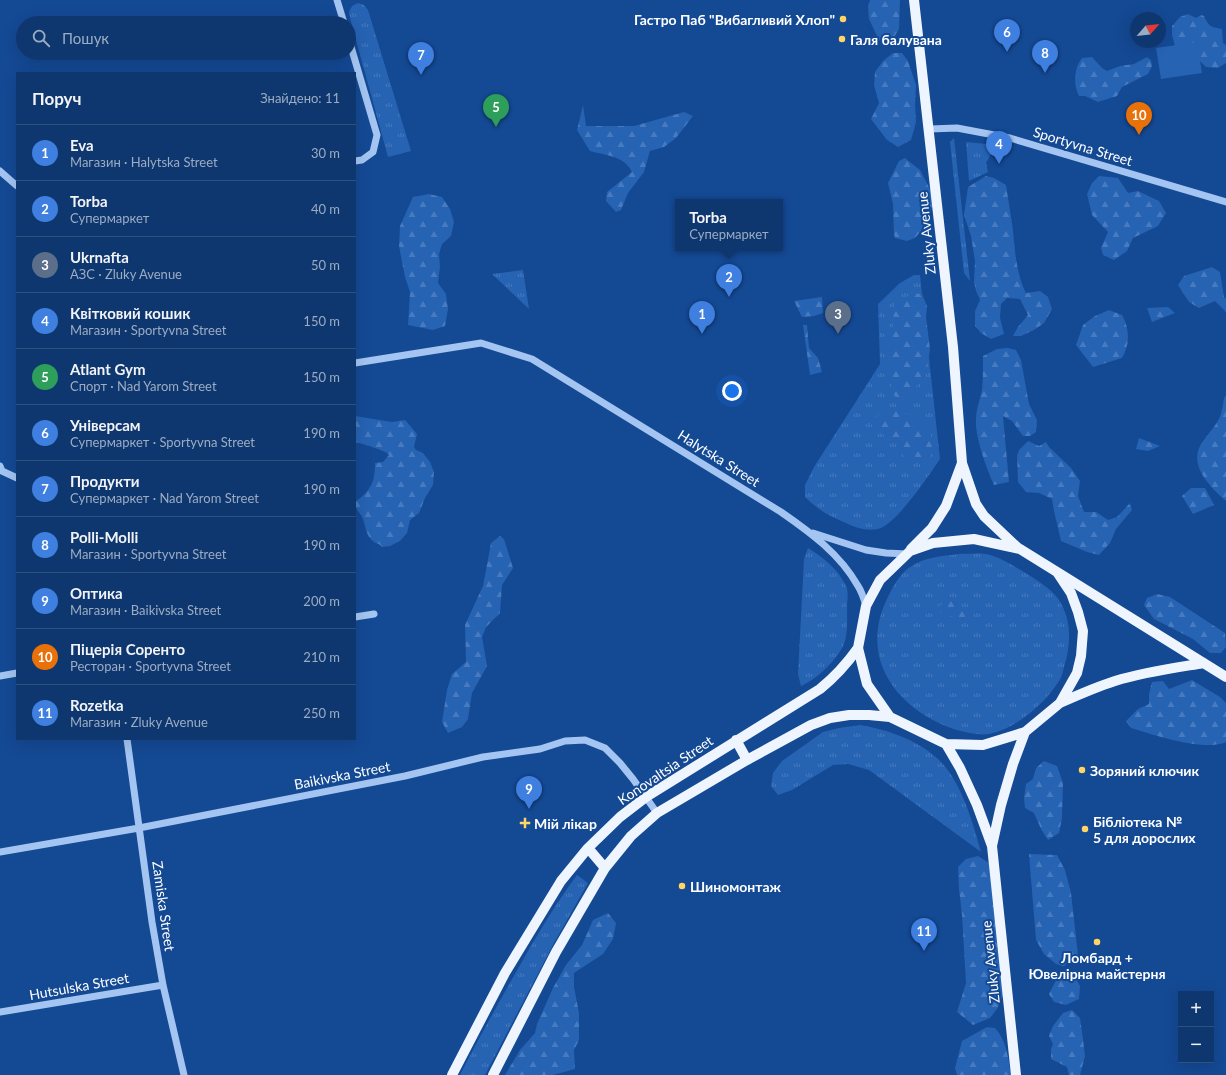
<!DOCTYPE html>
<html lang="uk">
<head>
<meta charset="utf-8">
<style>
	:root { --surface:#0f376f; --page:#1d4277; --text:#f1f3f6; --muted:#9bacc3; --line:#2f5182; --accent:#8c9099 }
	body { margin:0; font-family:Lato,sans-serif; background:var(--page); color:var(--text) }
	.controls { position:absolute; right:12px; bottom:12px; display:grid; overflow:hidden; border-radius:0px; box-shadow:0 4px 16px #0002 }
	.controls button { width:36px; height:36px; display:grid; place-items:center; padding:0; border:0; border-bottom:1px solid var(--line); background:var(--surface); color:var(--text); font:20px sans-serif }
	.compass { position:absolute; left:1130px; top:12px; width:36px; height:36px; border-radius:50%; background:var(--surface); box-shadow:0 4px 16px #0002; rotate:62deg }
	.you { position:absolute; left:732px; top:391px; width:14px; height:14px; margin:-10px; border:3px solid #fff; border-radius:50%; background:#1a73e8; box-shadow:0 0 0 6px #1a73e833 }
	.badge { display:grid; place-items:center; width:26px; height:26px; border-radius:50%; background:var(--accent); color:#fff; font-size:13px; font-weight:700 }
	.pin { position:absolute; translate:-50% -33px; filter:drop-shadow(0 1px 2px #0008) }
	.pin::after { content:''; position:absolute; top:21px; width:14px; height:12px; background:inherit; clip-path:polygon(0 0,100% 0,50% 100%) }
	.popup { position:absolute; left:675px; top:199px; width:108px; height:52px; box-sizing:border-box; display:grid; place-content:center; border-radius:0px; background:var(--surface); filter:drop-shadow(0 1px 3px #0005); font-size:13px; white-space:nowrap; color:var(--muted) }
	.popup b { font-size:15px; color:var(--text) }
	.popup::after { content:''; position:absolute; left:50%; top:100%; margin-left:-8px; border:8px solid transparent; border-top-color:var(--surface) }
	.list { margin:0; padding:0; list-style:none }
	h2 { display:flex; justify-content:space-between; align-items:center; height:52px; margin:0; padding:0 16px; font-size:17px }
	h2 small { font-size:13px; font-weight:400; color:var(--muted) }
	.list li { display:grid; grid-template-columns:26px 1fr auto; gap:12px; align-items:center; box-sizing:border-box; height:56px; padding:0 16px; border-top:1px solid var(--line) }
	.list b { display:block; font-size:15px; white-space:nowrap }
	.list p { margin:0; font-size:13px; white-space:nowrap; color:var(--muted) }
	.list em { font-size:13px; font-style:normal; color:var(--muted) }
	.icon { flex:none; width:22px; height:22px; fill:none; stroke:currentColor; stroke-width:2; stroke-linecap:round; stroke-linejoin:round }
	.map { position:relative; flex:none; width:1226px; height:1075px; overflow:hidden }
	.search { position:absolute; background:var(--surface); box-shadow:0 4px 16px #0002; left:16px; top:16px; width:340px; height:44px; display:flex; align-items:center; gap:10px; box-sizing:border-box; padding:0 14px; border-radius:22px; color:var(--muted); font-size:15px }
	.panel { position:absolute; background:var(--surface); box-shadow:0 4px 16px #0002; left:16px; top:72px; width:340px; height:668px; border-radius:0px }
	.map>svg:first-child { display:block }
	.grass { fill:url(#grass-tufts) }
	.forest { fill:url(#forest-firs) }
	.green { fill:#2663b3 }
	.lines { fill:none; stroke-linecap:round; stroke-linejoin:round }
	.minor { stroke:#a4c5f2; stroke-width:7 }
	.major { stroke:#eef5ff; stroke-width:10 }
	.poi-dot { fill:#ffd664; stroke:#144994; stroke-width:1.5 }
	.labels { text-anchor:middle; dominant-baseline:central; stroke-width:4; stroke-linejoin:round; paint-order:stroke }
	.poi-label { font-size:14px; font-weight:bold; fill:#fff; stroke:#144994; text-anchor:start }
	.street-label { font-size:14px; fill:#fff; stroke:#144994 }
</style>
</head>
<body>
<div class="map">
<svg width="1226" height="1075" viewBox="0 0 1226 1075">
	<defs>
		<pattern id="grass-tufts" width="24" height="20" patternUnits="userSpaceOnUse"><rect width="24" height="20" fill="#2663b3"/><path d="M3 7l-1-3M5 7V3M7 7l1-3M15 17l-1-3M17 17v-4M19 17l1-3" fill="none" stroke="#477abe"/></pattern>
		<pattern id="forest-firs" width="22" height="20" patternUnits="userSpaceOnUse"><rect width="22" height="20" fill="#2663b3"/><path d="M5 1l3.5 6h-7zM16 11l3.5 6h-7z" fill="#477abe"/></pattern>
	</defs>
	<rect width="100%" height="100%" fill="#144994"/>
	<path class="grass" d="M358,3L364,5L368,10L411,151L388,157L350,18L349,12L352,6Z
		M954,138L970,281L964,273L950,142Z
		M966,142L996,145L986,163L988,172L969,181Z
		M523,270L529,309L492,274Z
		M914,275H920L940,459C929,475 896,525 878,529C866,531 856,528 846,523C830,517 817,509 805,497V485L814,467L880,364L878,304L900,283Z
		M808,548C824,558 838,569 846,586C849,592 847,601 847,608C847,619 848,630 845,641C840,658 817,679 801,686L798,674L804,559Z
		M959,554C968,554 978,553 986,554C1000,557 1012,565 1024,572C1034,578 1053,590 1059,600C1072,620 1071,645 1064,667C1063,671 1062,677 1059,681C1053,690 1046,699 1038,706C1024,719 1008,730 989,734C980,736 957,731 948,727C895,706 860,658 886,601C891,590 899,574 910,567C924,557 943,556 959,554Z
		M860,725C888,730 916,739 938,759C961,780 973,823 981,852L869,770L848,764L833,765L792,790L778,795L771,786L773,773L782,761L823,732L839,728Z
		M577,875L588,883L554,943L485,1075H460C480,1036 501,998 523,960C540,930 557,902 577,875Z"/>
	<path class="forest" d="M870,0H900L899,29L891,42H883L879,40L869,19L868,6Z
		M1188,14L1196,18L1201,15L1204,16C1209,27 1211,27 1222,29L1223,43L1226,45V63L1218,68L1206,67L1189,50L1175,46L1172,35V26L1180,17Z
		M893,53H902L908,61L916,85L915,104L916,122L911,140L898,147L887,140L871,119L879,103L874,85L875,72L883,61Z
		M1092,57L1102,68L1107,71L1120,66L1134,64L1147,57L1151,60L1152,66L1148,74L1122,87L1117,96L1098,102L1085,96H1079C1073,85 1074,68 1082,58Z
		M583,105L586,126H634L684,112L693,116L676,138L664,147L650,151L644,172L628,193L621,210L616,212L606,201L607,192L632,172C625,156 604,155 590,151L577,130Z
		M905,158L920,170L933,195V205L921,231L915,238L907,241L895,238L894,234L893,204L888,183L899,161Z
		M986,176L994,178L1006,185C1008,198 1010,210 1012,223C1015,246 1015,271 1026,293L1040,291L1048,297L1052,309L1044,323L1034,330L1021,336H1013L1018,327L1028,315L1020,299L1007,298L1001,304L1000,318L1004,334L991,339L981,333L975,326V311L980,300L976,291L974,282L975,261L971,236L964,215L968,187Z
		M1099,176L1118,178L1128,193L1138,191L1159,201L1166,213L1158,226L1133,238L1127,251L1114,260L1103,255L1101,248L1108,232L1092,215L1087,194L1092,183Z
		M429,194L442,197L450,209L454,222L451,236L442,244L439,254L440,267L438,283L446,294L448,309L445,326L433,330L408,325L410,292L405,277L399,246L400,226L413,197Z
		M1212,267L1220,272L1224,297L1226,299V312L1215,301L1199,308L1189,302L1178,285L1184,276Z
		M912,293L922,294L927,306L926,317L930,349L928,364L925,375L909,396L899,400L892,393L888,343L893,329L894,305Z
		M822,297L823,313L814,316L802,317L794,301Z
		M1168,307L1175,313L1152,322L1147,308Z
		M1109,310L1122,315C1130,330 1130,344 1122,358L1093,367L1076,345L1083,325L1095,316Z
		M803,325H807L809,348L818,358L822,372L810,375Z
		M1008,348L1016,350L1021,360L1029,404L1037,420L1036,432L1030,436H1023L1012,421L1003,416L1009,482L994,485C987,469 975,438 976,420C976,409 980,400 982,390C983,378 983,367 983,356L997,349Z
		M1226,396V501C1211,488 1188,466 1201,444C1207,435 1214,428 1219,419C1222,413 1223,404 1224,398Z
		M892,410C909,414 930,420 932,441C933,446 931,452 930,457L919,463L908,460L899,451L897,438L887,436L873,430L871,422L882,411Z
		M355,416L392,422L405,420L417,434L414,447L416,450L423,453L430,462L434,472L433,485L425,498L419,513L410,520L407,533L400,541L390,546L382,547C379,543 377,544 374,542C366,536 366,528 363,519C361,513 355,510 355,502C371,490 375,483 375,463L383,462L389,455C385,450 363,444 355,442Z
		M1139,438L1160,446L1148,451L1136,449Z
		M1028,441L1039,446L1046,442L1049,447L1071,468L1080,481L1078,496L1084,512H1096L1108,520L1117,517L1130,503L1132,510L1116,529L1110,543L1099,555L1087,552L1061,541L1054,511L1052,499L1039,493L1026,492L1018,482L1017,456L1019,450Z
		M1191,488H1205L1214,505L1193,514L1182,496Z
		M500,536L504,539L513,568L502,585L500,613L486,627L482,637L487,666L472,693L468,719L462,727L448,733L442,722L447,690L452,674L466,662L465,625L483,586L491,543Z
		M1157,594L1170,597L1225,633L1226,647L1221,653H1210L1193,639L1154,619L1144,605L1147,598Z
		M947,601H953L958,606L968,608L972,615L967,621H958L952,616L943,615L936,608Z
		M1192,680L1220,697L1226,703V742C1204,752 1154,735 1131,728L1126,721L1138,709L1149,704V694L1152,682L1163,681L1169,689Z
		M1044,761L1057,766L1063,783L1062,818L1059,833L1048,840L1041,829L1034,813L1025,808L1024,798L1026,784L1033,779L1036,768Z
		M1029,854L1057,855L1065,870L1071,893L1078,955L1064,966L1056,964L1044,954L1036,940Z
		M978,856L989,863L993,877L1005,991L997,1009L990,1018L973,1025L957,1012L966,983L962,915L959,889L958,867L966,859Z
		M608,913L616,923L613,939L603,954L574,973V987L579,1013V1040L574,1050L575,1069L553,1075H505L520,1050L535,1033L537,1024L553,988L566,965L582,945L593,920Z
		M1073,973L1080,986L1079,999L1066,1005L1054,1002L1049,994L1055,982L1064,974Z
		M1072,1010L1080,1018L1083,1039L1085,1056L1080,1075H1069L1067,1067L1051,1059V1049L1053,1044L1049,1036L1053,1026L1063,1013Z
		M987,1027L995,1028C1007,1041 1008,1058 1011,1075H957L955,1068L962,1041Z"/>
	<path class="green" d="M1197,42L1202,73L1161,79L1156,48Z"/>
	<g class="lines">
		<path class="minor" d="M337,0L344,23
			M349,40L377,135L373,152L362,160L355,161
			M930,129L957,128L1010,138L1226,202
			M0,171L17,186
			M355,363L481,343L532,359L781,512C810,532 840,554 858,586C862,592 864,599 866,606
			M0,466L2,471L17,478
			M813,533L866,550L886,553L907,554
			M355,617L374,614
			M0,676L17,673
			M127,739L152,922L163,985L184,1075
			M0,852L139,828L405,776L483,757L540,749L565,741L585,740L605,748L620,763L633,779L657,813
			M0,1012L163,985"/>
		<path class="major" d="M914,0L953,347L962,463L976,504L984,516L1018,548
			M911,549L932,528L946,506L962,463
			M1057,572L1071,593L1078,612L1083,631L1081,656L1077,673L1060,703L1025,732L983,745L946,744L890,717L867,684L858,648L866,606L880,580L907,554L910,551L933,543L974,539L1020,549L1226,677
			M1060,703C1078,695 1096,687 1115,681C1144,672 1174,668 1204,663
			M736,740L747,760
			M946,744L960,768L977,805L992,846L1016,1075
			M992,846L1001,805L1013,764L1025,732
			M588,848L605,868
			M452,1075L505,973L561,881L588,848L620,817L646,797L820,689C836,676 846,665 858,648
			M493,1075L556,952L605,868L631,836L657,813L747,760L811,725L830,718L849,715H869L890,717"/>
	</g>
	<g class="poi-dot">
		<circle cx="843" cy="19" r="4"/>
		<circle cx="842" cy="39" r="4"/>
		<circle cx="1082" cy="770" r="4"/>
		<path d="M523 817h4v4h4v4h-4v4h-4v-4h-4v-4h4z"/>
		<circle cx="1085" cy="829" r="4"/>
		<circle cx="682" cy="886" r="4"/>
		<circle cx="1097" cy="942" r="4"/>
	</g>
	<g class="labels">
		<g class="poi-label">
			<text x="835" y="19" text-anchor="end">Гастро Паб "Вибагливий Хлоп"</text>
			<text x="850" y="39">Галя балувана</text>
			<text x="1090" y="770">Зоряний ключик</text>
			<text x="1093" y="821">Бібліотека №<tspan x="1093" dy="16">5 для дорослих</tspan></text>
			<text x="534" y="823">Мій лікар</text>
			<text x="690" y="886">Шиномонтаж</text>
			<text x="1097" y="957" text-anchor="middle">Ломбард +<tspan x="1097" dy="16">Ювелірна майстерня</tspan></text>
		</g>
		<g class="street-label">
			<text transform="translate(1083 146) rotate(17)">Sportyvna Street</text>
			<text transform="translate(926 233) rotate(-96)">Zluky Avenue</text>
			<text transform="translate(719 458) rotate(32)">Halytska Street</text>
			<text transform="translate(665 770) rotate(-34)">Konovaltsia Street</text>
			<text transform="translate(342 775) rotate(-11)">Baikivska Street</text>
			<text transform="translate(164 906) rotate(82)">Zamiska Street</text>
			<text transform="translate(990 962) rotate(-96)">Zluky Avenue</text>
			<text transform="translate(79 986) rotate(-10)">Hutsulska Street</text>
		</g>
	</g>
</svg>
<div class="controls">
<button>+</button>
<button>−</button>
</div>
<svg class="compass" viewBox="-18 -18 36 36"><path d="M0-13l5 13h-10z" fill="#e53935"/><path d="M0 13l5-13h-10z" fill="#9bacc3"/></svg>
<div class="you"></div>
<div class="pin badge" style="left:702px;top:334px;background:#3f7fe0">1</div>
<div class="pin badge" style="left:729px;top:297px;background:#3f7fe0">2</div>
<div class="popup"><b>Torba</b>Супермаркет</div>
<div class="pin badge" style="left:838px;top:334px;background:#5c6f8a">3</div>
<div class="pin badge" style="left:999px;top:164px;background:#3f7fe0">4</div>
<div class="pin badge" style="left:496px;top:127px;background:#2e9e5b">5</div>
<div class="pin badge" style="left:1007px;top:52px;background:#3f7fe0">6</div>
<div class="pin badge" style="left:421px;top:75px;background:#3f7fe0">7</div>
<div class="pin badge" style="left:1045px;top:73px;background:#3f7fe0">8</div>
<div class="pin badge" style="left:529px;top:809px;background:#3f7fe0">9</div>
<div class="pin badge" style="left:1139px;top:135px;background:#e8710a">10</div>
<div class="pin badge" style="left:924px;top:951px;background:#3f7fe0">11</div>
<div class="search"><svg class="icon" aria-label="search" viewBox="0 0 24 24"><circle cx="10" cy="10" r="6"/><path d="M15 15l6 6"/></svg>Пошук</div>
<section class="panel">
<h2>Поруч<small>Знайдено: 11</small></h2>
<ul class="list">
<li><span class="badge" style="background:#3f7fe0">1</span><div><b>Eva</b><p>Магазин · Halytska Street</p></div><em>30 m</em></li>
<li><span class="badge" style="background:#3f7fe0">2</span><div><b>Torba</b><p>Супермаркет</p></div><em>40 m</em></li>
<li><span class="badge" style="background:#5c6f8a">3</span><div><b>Ukrnafta</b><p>АЗС · Zluky Avenue</p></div><em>50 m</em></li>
<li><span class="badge" style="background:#3f7fe0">4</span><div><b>Квітковий кошик</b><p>Магазин · Sportyvna Street</p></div><em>150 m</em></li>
<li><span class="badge" style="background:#2e9e5b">5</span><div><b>Atlant Gym</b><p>Спорт · Nad Yarom Street</p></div><em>150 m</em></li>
<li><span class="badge" style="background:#3f7fe0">6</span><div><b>Універсам</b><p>Супермаркет · Sportyvna Street</p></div><em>190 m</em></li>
<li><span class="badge" style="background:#3f7fe0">7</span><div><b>Продукти</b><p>Супермаркет · Nad Yarom Street</p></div><em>190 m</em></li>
<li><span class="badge" style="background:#3f7fe0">8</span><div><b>Polli-Molli</b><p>Магазин · Sportyvna Street</p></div><em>190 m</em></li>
<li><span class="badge" style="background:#3f7fe0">9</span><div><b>Оптика</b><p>Магазин · Baikivska Street</p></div><em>200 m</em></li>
<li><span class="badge" style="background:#e8710a">10</span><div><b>Піцерія Соренто</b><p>Ресторан · Sportyvna Street</p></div><em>210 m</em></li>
<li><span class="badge" style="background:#3f7fe0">11</span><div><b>Rozetka</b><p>Магазин · Zluky Avenue</p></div><em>250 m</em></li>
</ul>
</section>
</div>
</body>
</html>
